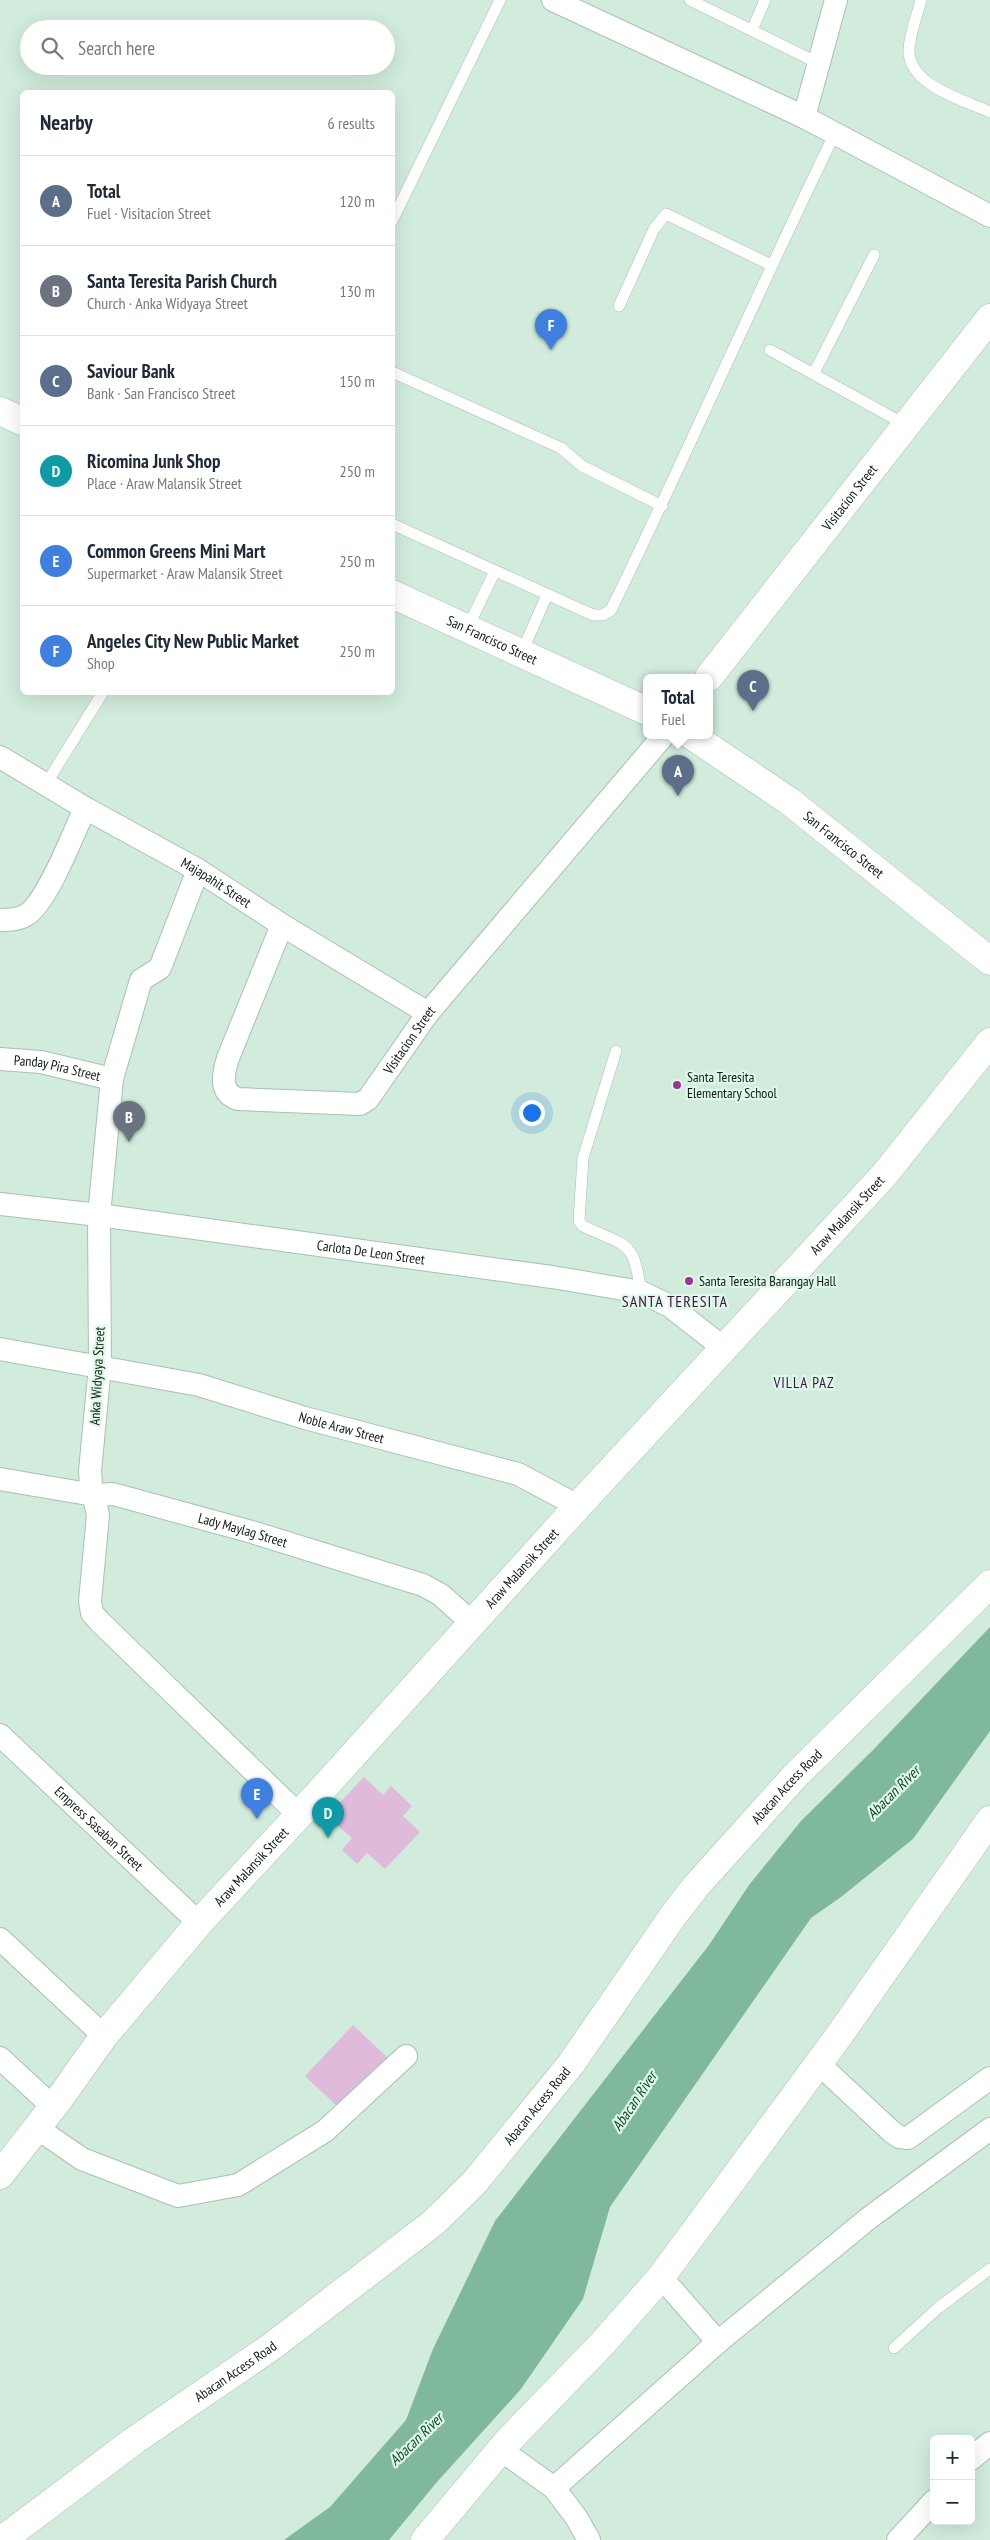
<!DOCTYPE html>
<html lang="en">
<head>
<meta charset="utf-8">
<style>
	:root { --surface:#fff; --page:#f2f2f3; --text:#1f2937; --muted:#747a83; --line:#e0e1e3; --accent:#ea580c }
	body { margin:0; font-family:"PT Sans Narrow",sans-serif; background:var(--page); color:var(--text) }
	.controls { position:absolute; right:15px; bottom:15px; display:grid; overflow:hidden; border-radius:8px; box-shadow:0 5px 20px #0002 }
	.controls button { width:45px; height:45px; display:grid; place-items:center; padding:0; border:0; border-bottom:1px solid var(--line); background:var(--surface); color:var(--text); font:25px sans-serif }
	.you { position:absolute; left:531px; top:1112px; width:18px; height:18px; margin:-12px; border:4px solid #fff; border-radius:50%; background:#1a73e8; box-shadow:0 0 0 8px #1a73e833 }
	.badge { display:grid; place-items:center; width:32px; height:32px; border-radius:50%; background:var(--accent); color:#fff; font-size:16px; font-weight:700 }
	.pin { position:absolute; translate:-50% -41px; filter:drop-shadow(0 1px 2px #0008) }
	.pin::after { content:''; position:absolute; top:26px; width:18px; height:15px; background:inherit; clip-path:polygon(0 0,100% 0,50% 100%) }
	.popup { position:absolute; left:643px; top:674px; width:70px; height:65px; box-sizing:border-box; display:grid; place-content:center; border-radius:8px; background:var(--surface); filter:drop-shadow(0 1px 4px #0005); font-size:16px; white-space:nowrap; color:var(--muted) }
	.popup b { font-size:19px; color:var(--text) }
	.popup::after { content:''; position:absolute; left:50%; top:100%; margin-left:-10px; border:10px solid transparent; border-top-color:var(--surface) }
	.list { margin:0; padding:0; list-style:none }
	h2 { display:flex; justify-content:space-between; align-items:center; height:65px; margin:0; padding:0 20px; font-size:21px }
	h2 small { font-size:16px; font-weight:400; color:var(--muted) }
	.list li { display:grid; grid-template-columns:32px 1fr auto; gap:15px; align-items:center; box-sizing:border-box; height:90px; padding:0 20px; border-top:1px solid var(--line) }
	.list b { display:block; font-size:19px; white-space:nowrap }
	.list p { margin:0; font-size:16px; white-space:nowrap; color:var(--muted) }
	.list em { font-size:16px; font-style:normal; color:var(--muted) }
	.icon { flex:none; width:28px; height:28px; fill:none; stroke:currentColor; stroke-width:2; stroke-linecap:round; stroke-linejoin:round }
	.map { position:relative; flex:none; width:990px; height:2540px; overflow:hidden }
	.search { position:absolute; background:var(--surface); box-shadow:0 5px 20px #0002; left:20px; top:20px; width:375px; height:55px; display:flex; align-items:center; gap:12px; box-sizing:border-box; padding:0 18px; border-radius:28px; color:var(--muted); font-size:19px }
	.panel { position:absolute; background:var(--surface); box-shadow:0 5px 20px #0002; left:20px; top:90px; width:375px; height:605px; border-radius:8px }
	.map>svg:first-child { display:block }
	.green { fill:#e0badb }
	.water { fill:#7fb89a }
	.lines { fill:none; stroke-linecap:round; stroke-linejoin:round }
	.lane-casing { stroke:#a7c1b2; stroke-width:12 }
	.street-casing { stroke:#a7c1b2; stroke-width:24 }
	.secondary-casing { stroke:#a7c1b2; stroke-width:29 }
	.lane { stroke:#fff; stroke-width:11 }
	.street { stroke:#fff; stroke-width:22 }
	.secondary { stroke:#fff; stroke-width:28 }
	.poi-dot { fill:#9d3395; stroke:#def9e9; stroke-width:2 }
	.labels { text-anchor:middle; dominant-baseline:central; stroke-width:4.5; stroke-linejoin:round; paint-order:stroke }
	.street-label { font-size:14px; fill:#111a15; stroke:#def9e9 }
	.poi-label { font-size:14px; fill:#111a15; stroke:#def9e9; text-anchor:start }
	.neighbourhood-label { font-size:15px; letter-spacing:1px; fill:#43103f; stroke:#def9e9 }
	.water-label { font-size:15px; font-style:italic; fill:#15432d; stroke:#def9e9 }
	.quarter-label { font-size:16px; letter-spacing:1px; fill:#43103f; stroke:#def9e9 }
</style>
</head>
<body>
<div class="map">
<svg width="990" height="2540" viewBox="0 0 990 2540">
	<rect width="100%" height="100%" fill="#d1ecdc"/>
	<path class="green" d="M364,1777L383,1795L391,1786L412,1806L403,1816L420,1832L385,1869L367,1853L357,1864L342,1850L352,1838L327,1816Z
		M353,2025L388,2058L340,2109L305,2076Z"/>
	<path class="water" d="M990,1627V1731L913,1839L841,1897L811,1918L610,2207L583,2299L521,2389L437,2482L389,2540H284L330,2507L406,2420L433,2349L495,2221L709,1945L749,1885L801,1821L873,1750Z"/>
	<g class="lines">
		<g class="lane-casing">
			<path id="lane" d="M690,0L818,63
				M921,0C917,16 910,33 909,49C907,85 964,100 990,112
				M752,30L765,0
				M392,221L500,0
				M619,306L654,229L666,214L771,265
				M770,350L906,425
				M392,372L561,448L582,466L662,506
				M814,373L874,255
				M392,524L593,615H603L611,610C688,452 758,291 835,133
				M467,629L495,571
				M521,654L547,595
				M46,784L103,692
				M616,1051L583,1158L579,1221L583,1226C629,1248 633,1239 641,1292
				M894,2348L938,2308L990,2269"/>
		</g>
		<g class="street-casing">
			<g id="street">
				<path d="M553,0L804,117L990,216"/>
				<path d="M804,117L836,0"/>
				<path id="s1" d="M0,757L85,808L198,870L282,925L428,1013"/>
				<path d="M198,870L160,968L141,980L112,1079L99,1215L100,1366L90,1471L91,1485L98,1515L90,1601L92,1613L99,1621L299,1815"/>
				<path d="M0,920C9,920 18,920 26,915C47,903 74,832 85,808"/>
				<path id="s2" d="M282,925L228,1058C223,1074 219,1093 238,1099L360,1104L368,1099L428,1013L664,735"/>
				<path id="s3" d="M0,1059L41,1062L112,1079"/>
				<path id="s4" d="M0,1204L99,1215L552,1277L641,1292L670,1306L725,1349"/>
				<path id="s5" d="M0,1349L199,1385L305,1418L518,1474L578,1506"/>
				<path id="s6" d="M0,1479L94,1495L113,1494L252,1532L423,1585L441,1595L471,1622"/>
				<path id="s7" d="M0,1735L199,1923"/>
				<path d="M0,1939L104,2036"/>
				<path d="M0,2058L53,2107"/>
				<path d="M819,2064L892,2132L899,2137L908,2138L990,2078"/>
				<path d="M37,2128L82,2159L178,2196L238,2185L325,2131L406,2056"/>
				<path d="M661,2277L718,2342"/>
				<path d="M501,2450L554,2488L576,2517L589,2540"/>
				<path d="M971,2459L990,2443"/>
				<path d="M554,2488L718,2342L869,2218L990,2129"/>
				<path d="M898,2540L934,2501"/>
			</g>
		</g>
		<g class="secondary-casing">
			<g id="secondary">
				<path d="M0,411L22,421"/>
				<path id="s8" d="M392,594L647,711"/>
				<path id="s9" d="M709,677L990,318"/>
				<path id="s10" d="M691,735L789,801L990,961"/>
				<path id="s11" d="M0,2175L60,2098L104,2036L199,1923L299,1815L578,1506L885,1174L990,1042"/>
				<path id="s12" d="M2,2540L135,2440L271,2347L433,2223L474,2183L571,2064L675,1913L697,1885L795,1776L990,1584"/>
				<path d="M425,2540L507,2442L602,2344L661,2277L838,2037L990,1820"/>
			</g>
		</g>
		<use href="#lane" class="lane"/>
		<use href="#street" class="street"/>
		<use href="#secondary" class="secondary"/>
	</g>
	<g class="poi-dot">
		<circle cx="677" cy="1085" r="5"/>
		<circle cx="689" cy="1281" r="5"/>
	</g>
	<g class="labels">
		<g class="street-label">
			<text stroke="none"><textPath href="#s9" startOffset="228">Visitacion Street</textPath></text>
			<text stroke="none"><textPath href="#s8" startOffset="110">San Francisco Street</textPath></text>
			<text stroke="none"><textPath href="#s10" startOffset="188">San Francisco Street</textPath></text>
			<text stroke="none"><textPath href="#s1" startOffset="250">Majapahit Street</textPath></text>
			<text stroke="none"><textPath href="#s2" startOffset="395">Visitacion Street</textPath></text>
			<text stroke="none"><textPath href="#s3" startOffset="58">Panday Pira Street</textPath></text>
			<text stroke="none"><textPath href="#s11" startOffset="1281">Araw Malansik Street</textPath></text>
			<text stroke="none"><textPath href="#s4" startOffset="374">Carlota De Leon Street</textPath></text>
			<text transform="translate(97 1376) rotate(-87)">Anka Widyaya Street</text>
			<text stroke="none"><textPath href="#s5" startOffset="351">Noble Araw Street</textPath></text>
			<text stroke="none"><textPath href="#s6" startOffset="249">Lady Maylag Street</textPath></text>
			<text stroke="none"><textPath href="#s11" startOffset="801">Araw Malansik Street</textPath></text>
			<text stroke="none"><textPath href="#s12" startOffset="1098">Abacan Access Road</textPath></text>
			<text stroke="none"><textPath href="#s7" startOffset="136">Empress Sasaban Street</textPath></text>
			<text stroke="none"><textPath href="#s11" startOffset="398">Araw Malansik Street</textPath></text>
			<text stroke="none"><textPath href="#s12" startOffset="692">Abacan Access Road</textPath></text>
			<text stroke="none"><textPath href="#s12" startOffset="288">Abacan Access Road</textPath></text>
		</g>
		<g class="poi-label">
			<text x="687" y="1077">Santa Teresita<tspan x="687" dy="16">Elementary School</tspan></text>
			<text x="699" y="1281">Santa Teresita Barangay Hall</text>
		</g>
		<g class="neighbourhood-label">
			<text x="804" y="1382">VILLA PAZ</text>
		</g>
		<g class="water-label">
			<text transform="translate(893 1792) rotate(-45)">Abacan River</text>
			<text transform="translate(634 2101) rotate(-56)">Abacan River</text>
			<text transform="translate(416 2439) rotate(-44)">Abacan River</text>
		</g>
		<g class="quarter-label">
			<text x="675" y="1301">SANTA TERESITA</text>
		</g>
	</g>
</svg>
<div class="controls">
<button>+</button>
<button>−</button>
</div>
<div class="you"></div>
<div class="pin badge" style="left:678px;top:796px;background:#5c6f8a">A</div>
<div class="popup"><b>Total</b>Fuel</div>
<div class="pin badge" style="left:129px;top:1142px;background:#6b7280">B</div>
<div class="pin badge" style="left:753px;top:711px;background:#5c6f8a">C</div>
<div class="pin badge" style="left:328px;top:1838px;background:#0f9aa8">D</div>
<div class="pin badge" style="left:257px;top:1819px;background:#3f7fe0">E</div>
<div class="pin badge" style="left:551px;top:350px;background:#3f7fe0">F</div>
<div class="search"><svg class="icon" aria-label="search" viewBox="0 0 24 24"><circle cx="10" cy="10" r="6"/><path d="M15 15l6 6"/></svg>Search here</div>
<section class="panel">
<h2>Nearby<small>6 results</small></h2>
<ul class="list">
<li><span class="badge" style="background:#5c6f8a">A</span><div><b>Total</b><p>Fuel · Visitacion Street</p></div><em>120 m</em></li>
<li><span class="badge" style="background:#6b7280">B</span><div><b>Santa Teresita Parish Church</b><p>Church · Anka Widyaya Street</p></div><em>130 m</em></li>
<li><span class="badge" style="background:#5c6f8a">C</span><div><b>Saviour Bank</b><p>Bank · San Francisco Street</p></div><em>150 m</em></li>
<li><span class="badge" style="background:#0f9aa8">D</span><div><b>Ricomina Junk Shop</b><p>Place · Araw Malansik Street</p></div><em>250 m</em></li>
<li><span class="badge" style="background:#3f7fe0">E</span><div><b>Common Greens Mini Mart</b><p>Supermarket · Araw Malansik Street</p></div><em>250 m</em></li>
<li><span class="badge" style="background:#3f7fe0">F</span><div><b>Angeles City New Public Market</b><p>Shop</p></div><em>250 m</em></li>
</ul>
</section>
</div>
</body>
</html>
